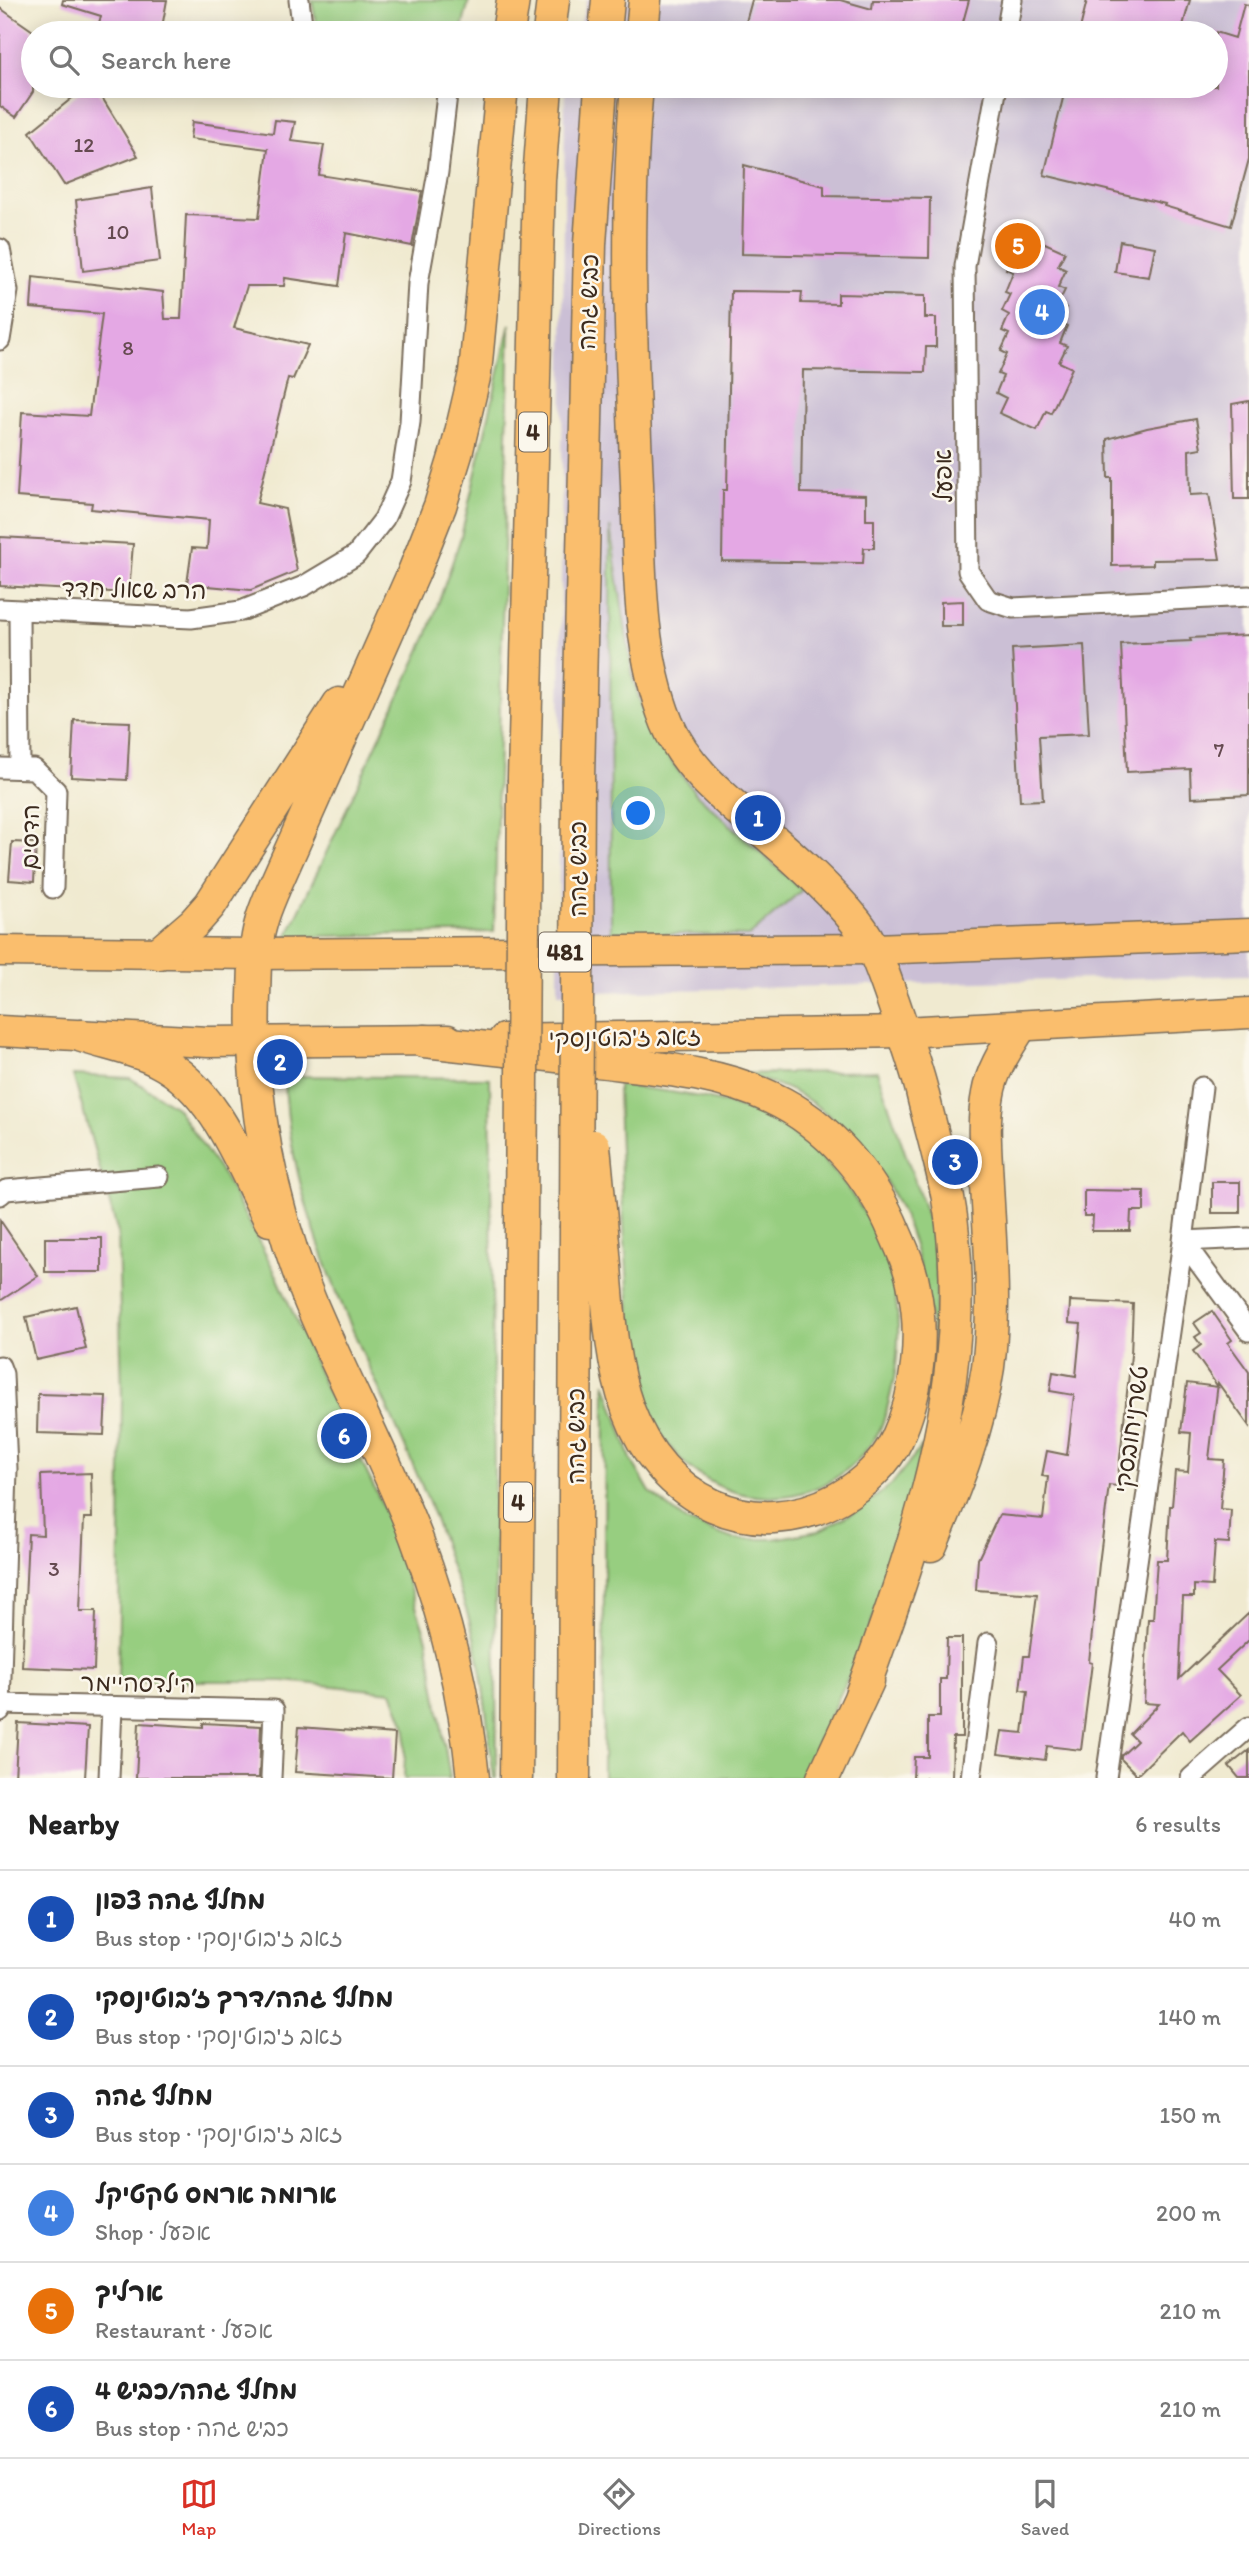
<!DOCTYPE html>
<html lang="en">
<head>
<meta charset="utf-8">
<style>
	:root { --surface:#fff; --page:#f2f2f2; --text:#222; --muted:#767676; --line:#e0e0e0; --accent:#d93025 }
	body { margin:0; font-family:Itim,"Playpen Sans Hebrew",sans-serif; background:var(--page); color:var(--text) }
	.you { position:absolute; left:639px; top:814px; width:24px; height:24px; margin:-18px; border:5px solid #fff; border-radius:50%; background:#1a73e8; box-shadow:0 0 0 10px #1a73e833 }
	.badge { display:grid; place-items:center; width:46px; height:46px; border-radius:50%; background:var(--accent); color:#fff; font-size:23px; font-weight:700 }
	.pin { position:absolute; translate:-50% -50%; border:4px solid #fff; box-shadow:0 2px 7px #0006 }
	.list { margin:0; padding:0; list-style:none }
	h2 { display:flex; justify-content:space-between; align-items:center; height:91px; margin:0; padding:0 28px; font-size:30px }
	h2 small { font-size:23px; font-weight:400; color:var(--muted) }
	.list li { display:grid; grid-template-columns:46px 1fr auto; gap:21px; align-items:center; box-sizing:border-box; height:98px; padding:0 28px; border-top:2px solid var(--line) }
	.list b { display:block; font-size:26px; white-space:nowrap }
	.list p { margin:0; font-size:23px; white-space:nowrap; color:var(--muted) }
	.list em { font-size:23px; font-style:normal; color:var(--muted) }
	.icon { flex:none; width:38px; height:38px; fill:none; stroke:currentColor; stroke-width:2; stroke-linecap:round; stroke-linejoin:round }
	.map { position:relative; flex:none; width:1249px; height:1778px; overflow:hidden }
	.search { position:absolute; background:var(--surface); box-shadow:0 4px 18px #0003; left:21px; right:21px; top:21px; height:77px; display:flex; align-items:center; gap:18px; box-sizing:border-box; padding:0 24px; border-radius:38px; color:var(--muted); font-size:26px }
	.sheet { height:679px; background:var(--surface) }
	nav { display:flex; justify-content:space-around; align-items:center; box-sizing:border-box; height:98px; border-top:2px solid var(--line); background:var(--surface); font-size:19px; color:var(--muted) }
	nav a { display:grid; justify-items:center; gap:4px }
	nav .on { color:var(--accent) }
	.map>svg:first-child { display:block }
	.industrial { fill:#cbbfd5 }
	.green { fill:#97ce80; stroke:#697c4f; stroke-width:2 }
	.building { fill:#e4a8e4 }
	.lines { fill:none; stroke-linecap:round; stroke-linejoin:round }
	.minor-casing { stroke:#7a6d5c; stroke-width:23 }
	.primary-casing { stroke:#7a6d5c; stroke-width:33 }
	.trunk-casing { stroke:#7a6d5c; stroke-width:35 }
	.minor { stroke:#fff; stroke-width:19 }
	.primary { stroke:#fabe6d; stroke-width:30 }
	.trunk { stroke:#fabe6d; stroke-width:32 }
	.trunk-bridge-casing { stroke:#7a6d5c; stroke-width:35; stroke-linecap:butt }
	.trunk-bridge { stroke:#fabe6d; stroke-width:32 }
	.labels { text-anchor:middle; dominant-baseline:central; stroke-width:5; stroke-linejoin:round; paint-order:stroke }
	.number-label { font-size:21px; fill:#654a50 }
	.shield { fill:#fbf7ec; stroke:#75685c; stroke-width:2 }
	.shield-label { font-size:23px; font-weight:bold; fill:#3b2a1e }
	.street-label { font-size:24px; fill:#3b2a1e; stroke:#fbf7ec }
</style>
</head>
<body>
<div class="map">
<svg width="1249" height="1778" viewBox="0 0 1249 1778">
	<rect width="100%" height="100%" fill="#fbf7ec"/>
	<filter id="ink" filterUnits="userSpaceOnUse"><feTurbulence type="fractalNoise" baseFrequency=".0143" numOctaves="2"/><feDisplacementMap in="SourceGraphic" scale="14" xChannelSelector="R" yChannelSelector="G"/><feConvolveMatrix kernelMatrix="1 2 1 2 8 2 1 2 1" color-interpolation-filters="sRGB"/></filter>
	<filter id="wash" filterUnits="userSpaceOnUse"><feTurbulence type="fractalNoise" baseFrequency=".00686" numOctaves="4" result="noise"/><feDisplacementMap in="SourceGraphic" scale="28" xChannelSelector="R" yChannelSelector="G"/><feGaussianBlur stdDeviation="1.57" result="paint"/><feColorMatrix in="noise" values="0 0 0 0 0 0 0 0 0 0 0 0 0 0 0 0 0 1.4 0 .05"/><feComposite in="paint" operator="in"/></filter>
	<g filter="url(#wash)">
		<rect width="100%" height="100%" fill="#f0ead0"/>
		<path class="industrial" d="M587,0H1249V975L558,993L565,86H1216V33H578Z"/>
		<path class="green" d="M312,0H469L461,33H350L316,24Z
			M510,324L494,932L287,937L427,636L461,537Z
			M610,527L633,679L650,733L696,794L802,890L749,936L611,932Z
			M877,1071L932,1231L937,1281L934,1338C918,1256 911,1201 852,1137C835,1120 814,1101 792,1091C776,1083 758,1079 741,1074Z
			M73,1075L130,1078L176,1107L225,1178L277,1276L326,1389L381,1502L427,1639L450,1778H404L406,1728L392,1692L284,1681H118L122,1397L118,1233Z
			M285,1076L490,1078L497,1778H494C489,1740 486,1700 479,1662C474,1628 461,1594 449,1561C441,1537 434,1513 424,1491C371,1362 287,1218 285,1076Z
			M618,1085C669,1092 721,1096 768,1119C829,1149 884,1226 895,1293C900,1324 899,1354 893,1384C889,1400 886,1419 878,1433C825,1523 701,1516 656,1424C631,1372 630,1312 626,1256C622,1199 619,1142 618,1085Z
			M605,1382L631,1459L650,1492L686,1521L733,1539H773L818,1531L857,1511L891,1485L922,1446L900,1548L859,1655L800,1778H603Z"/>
		<g id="blocks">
			<path class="building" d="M63,0H167L161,33H96L101,16L62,4Z
				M752,0H840L872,9L873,0H969L960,33H743Z
				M1087,0H1190L1181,33H1079Z
				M1244,4L1249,5V159L1231,226L1164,206L1165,204L1044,175L1066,86H1216V32L1235,38Z
				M0,8L33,31V92L16,117L0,106Z
				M87,86H95L138,156L64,185L30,132Z
				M275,120L295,122L291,141L324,145L319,175L422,191L412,246L346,233L339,286L285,278L284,286H247L234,328L308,345L293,379L288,378L257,503L285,509L297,571L251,590L187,584L192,548L207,549L209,520L91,509L92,503L17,497L22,412L89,416L102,314L31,308L33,277L163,292L165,319H181L186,215L259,218L268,149L190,139L192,122L273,133Z
				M744,165L824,186V196L930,198L929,258L742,254Z
				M152,188L160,261L83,271L76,200Z
				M1018,231L1065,252L1058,266L1066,270L1058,287L1065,290L1058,304L1066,308L1059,322L1067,326L1060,343L1067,346L1059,362L1072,368L1051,413L1046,411L1037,430L999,413L1006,398L996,393L1003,376L998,374L1007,354L1001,351L1009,334L1002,331L1009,315L1002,311L1010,294L1005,292L1013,272L1006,269L1014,252L1009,250Z
				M1120,241L1155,247L1149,277L1115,272Z
				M731,291L802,292L801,303L838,304V294L925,296V318H936V347H926L925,372L803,370L801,493L866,495V520H874V548H864L863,563L722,561L723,490H727Z
				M1249,401V499H1234L1232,404Z
				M1196,419L1201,448L1189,450L1190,495L1209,494L1220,559L1153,560V565L1112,566V478H1108L1107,439L1147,428Z
				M0,537L133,544L129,593L0,586Z
				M963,601V626H941V602Z
				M1249,635V795L1191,798L1190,769L1127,772L1121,644L1191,641L1190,638Z
				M1084,645L1089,734L1039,736L1043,800L1020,801L1012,649Z
				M74,720L130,722L127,780L71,777Z
				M12,842L36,843L34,882L9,880Z
				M1212,1182H1240V1213H1212Z
				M1084,1190L1144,1191V1211H1131L1130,1231H1092L1093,1216H1084Z
				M0,1220L38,1276L0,1301Z
				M45,1238H102V1272H45Z
				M1070,1301L1133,1304L1131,1355L1117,1486L1109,1485L1099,1564L1089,1662L1092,1663L1081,1750L1047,1746L1045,1760L998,1754L1002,1731L1023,1733L1028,1691L1020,1690L1024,1656H1029L1037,1594L976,1590L978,1559L999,1515L1043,1519L1048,1477L1042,1476L1047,1451L1067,1455L1074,1395L1050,1391L1053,1372L1076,1376L1081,1324L1069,1323Z
				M76,1306L86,1349L36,1360L26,1317Z
				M1212,1311L1232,1340L1228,1343L1249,1372V1426L1218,1383L1209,1459L1224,1460L1220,1509L1231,1510L1229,1543L1215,1542L1212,1586L1194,1585V1597H1183L1179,1679L1249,1613V1640L1217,1670L1241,1695L1190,1741L1182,1731L1137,1775L1121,1759V1756L1137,1741L1130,1734L1159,1704L1144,1703L1148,1619H1153L1157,1560H1167L1170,1506H1172L1175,1471L1188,1472L1191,1433L1181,1432L1187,1383L1218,1387L1193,1351L1201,1345L1195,1337L1201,1333L1194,1323Z
				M38,1394L106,1396L104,1435L37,1433Z
				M91,1473L92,1518H84L80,1611H96L94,1670L22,1667L28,1534L43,1535L41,1475Z
				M947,1638H962V1737H953L952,1778H913L914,1757H928V1717H940V1679H946Z
				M18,1723L88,1727L85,1778H15Z
				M139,1723L203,1727V1723L261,1726L259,1778H136Z
				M299,1727L395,1734L392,1778L295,1772Z
				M1249,1750V1778H1239L1229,1766Z"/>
		</g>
	</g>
	<g filter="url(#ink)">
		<use href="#blocks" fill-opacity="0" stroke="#7a6d5c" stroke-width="2"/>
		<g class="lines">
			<g class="minor-casing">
				<path id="minor" d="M299,0L303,32L307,33
					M1006,33L1012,0
					M997,86L965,266L968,571L988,600L1013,608L1249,596
					M0,249L8,291L0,340
					M0,609L191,618L241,611L304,586L356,555L384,519L401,481L410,422L418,283L438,172L448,86
					M19,611L20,768
					M0,768L34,769L56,791L53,888
					M0,1195L6,1190L159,1177
					M1183,1241L1249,1331
					M1183,1241L1249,1238
					M0,1366L3,1374L7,1469L0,1711
					M0,1704L274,1710L271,1778
					M109,1778L112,1707
					M971,1778L988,1643
					M1106,1778L1183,1241L1202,1087
					M1191,1778L1249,1727"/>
			</g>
			<g class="primary-casing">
				<path id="primary" d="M0,951L255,954L875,949L1249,934
					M0,1031L208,1042L448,1040
					M504,1039L904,1032L1249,1013"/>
			</g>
			<g class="trunk-casing">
				<path id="trunk" d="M508,33L513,0
					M549,33L553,0
					M605,33L608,0
					M642,33L645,0
					M637,86C625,218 631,351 637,484C640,563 637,648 667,723C686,769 727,800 764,832C796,859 830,889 857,923C875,946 883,973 893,1001C903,1031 914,1060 922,1091C933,1139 949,1186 953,1235C969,1397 914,1548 860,1698
					M524,779L539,180L546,86
					M578,779L590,244L601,86
					M159,953L194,923L210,905L339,704
					M82,1036C106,1044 135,1049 158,1061C216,1090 242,1166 270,1220
					M424,1041C482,1047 539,1054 597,1061C656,1068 717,1072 772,1098C828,1124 872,1177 895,1233C903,1251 911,1269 914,1288C924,1336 918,1394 897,1439C886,1463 862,1485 839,1498C751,1546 661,1499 628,1409C608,1354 608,1290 602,1231
					M931,1545C955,1488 979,1429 988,1367C996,1307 990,1245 987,1185C986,1155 982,1124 988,1094C992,1069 1007,1048 1020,1027
					M473,1778C465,1696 445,1614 416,1537C385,1456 343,1380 310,1301C271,1205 250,1100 254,996C255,972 254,947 261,923C264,911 269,900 274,888L414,572L440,506L456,454L475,373L502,86
					M516,1778L521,1226
					M574,1778L576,1228
					M823,1778L868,1681"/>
			</g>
			<use href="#minor" class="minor"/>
			<use href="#primary" class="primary"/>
			<use href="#trunk" class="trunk"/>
			<g class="trunk-bridge-casing">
				<path id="trunk-bridge" d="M594,1146L602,1231
					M521,1226L524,779
					M576,1228L578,779"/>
			</g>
			<use href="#trunk-bridge" class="trunk-bridge"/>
		</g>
	</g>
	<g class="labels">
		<g class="number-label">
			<text x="84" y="144">12</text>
			<text x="118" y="231">10</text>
			<text x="128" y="347">8</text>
			<text x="1219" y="749">7</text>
			<text x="54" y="1568">3</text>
		</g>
		<g class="shield">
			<rect x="519" y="412.5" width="28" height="39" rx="5"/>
			<rect x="539" y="932.5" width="52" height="39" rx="5"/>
			<rect x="504" y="1482.5" width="28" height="39" rx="5"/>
		</g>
		<g class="shield-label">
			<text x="533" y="432">4</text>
			<text x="565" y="952">481</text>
			<text x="518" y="1502">4</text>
		</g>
		<g class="street-label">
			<text transform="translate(588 302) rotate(-88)">כביש גהה</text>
			<text transform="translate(943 476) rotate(-91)">אפעל</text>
			<text transform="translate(134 589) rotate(1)">הרב שאול חדד</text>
			<text transform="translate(30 837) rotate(-89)">הדסים</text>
			<text transform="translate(577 869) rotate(-90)">כביש גהה</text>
			<text transform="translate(625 1037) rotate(-1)">זאב ז'בוטינסקי</text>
			<text transform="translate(1131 1429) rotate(-82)">טשרניחובסקי</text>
			<text transform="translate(575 1436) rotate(-90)">כביש גהה</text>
			<text transform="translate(138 1683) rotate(1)">הילדסהיימר</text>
		</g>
	</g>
</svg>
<div class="you"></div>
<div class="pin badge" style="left:758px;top:818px;background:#1a4fb4">1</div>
<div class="pin badge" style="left:280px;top:1062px;background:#1a4fb4">2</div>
<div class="pin badge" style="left:955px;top:1162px;background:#1a4fb4">3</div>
<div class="pin badge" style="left:1042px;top:312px;background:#3f7fe0">4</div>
<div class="pin badge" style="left:1018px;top:246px;background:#e8710a">5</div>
<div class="pin badge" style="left:344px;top:1436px;background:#1a4fb4">6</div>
<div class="search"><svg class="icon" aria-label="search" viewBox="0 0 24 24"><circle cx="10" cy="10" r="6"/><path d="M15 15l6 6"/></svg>Search here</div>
</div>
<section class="sheet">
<h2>Nearby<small>6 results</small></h2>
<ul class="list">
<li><span class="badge" style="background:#1a4fb4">1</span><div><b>מחלף גהה צפון</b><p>Bus stop · זאב ז'בוטינסקי</p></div><em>40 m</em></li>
<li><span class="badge" style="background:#1a4fb4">2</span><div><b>מחלף גהה/דרך ז׳בוטינסקי</b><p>Bus stop · זאב ז'בוטינסקי</p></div><em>140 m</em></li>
<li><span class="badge" style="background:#1a4fb4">3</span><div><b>מחלף גהה</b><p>Bus stop · זאב ז'בוטינסקי</p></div><em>150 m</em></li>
<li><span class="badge" style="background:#3f7fe0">4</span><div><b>ארומה ארמס טקטיקל</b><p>Shop · אפעל</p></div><em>200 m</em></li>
<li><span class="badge" style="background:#e8710a">5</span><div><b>ארליך</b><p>Restaurant · אפעל</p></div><em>210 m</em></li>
<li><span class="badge" style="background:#1a4fb4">6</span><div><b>מחלף גהה/כביש 4</b><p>Bus stop · כביש גהה</p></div><em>210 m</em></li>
</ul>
</section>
<nav>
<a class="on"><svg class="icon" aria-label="map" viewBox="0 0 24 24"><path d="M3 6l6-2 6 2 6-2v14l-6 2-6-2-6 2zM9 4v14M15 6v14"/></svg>Map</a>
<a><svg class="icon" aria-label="directions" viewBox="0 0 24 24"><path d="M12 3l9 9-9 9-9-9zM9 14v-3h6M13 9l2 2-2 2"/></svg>Directions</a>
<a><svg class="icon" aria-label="saved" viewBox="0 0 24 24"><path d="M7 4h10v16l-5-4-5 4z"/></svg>Saved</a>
</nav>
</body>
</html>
